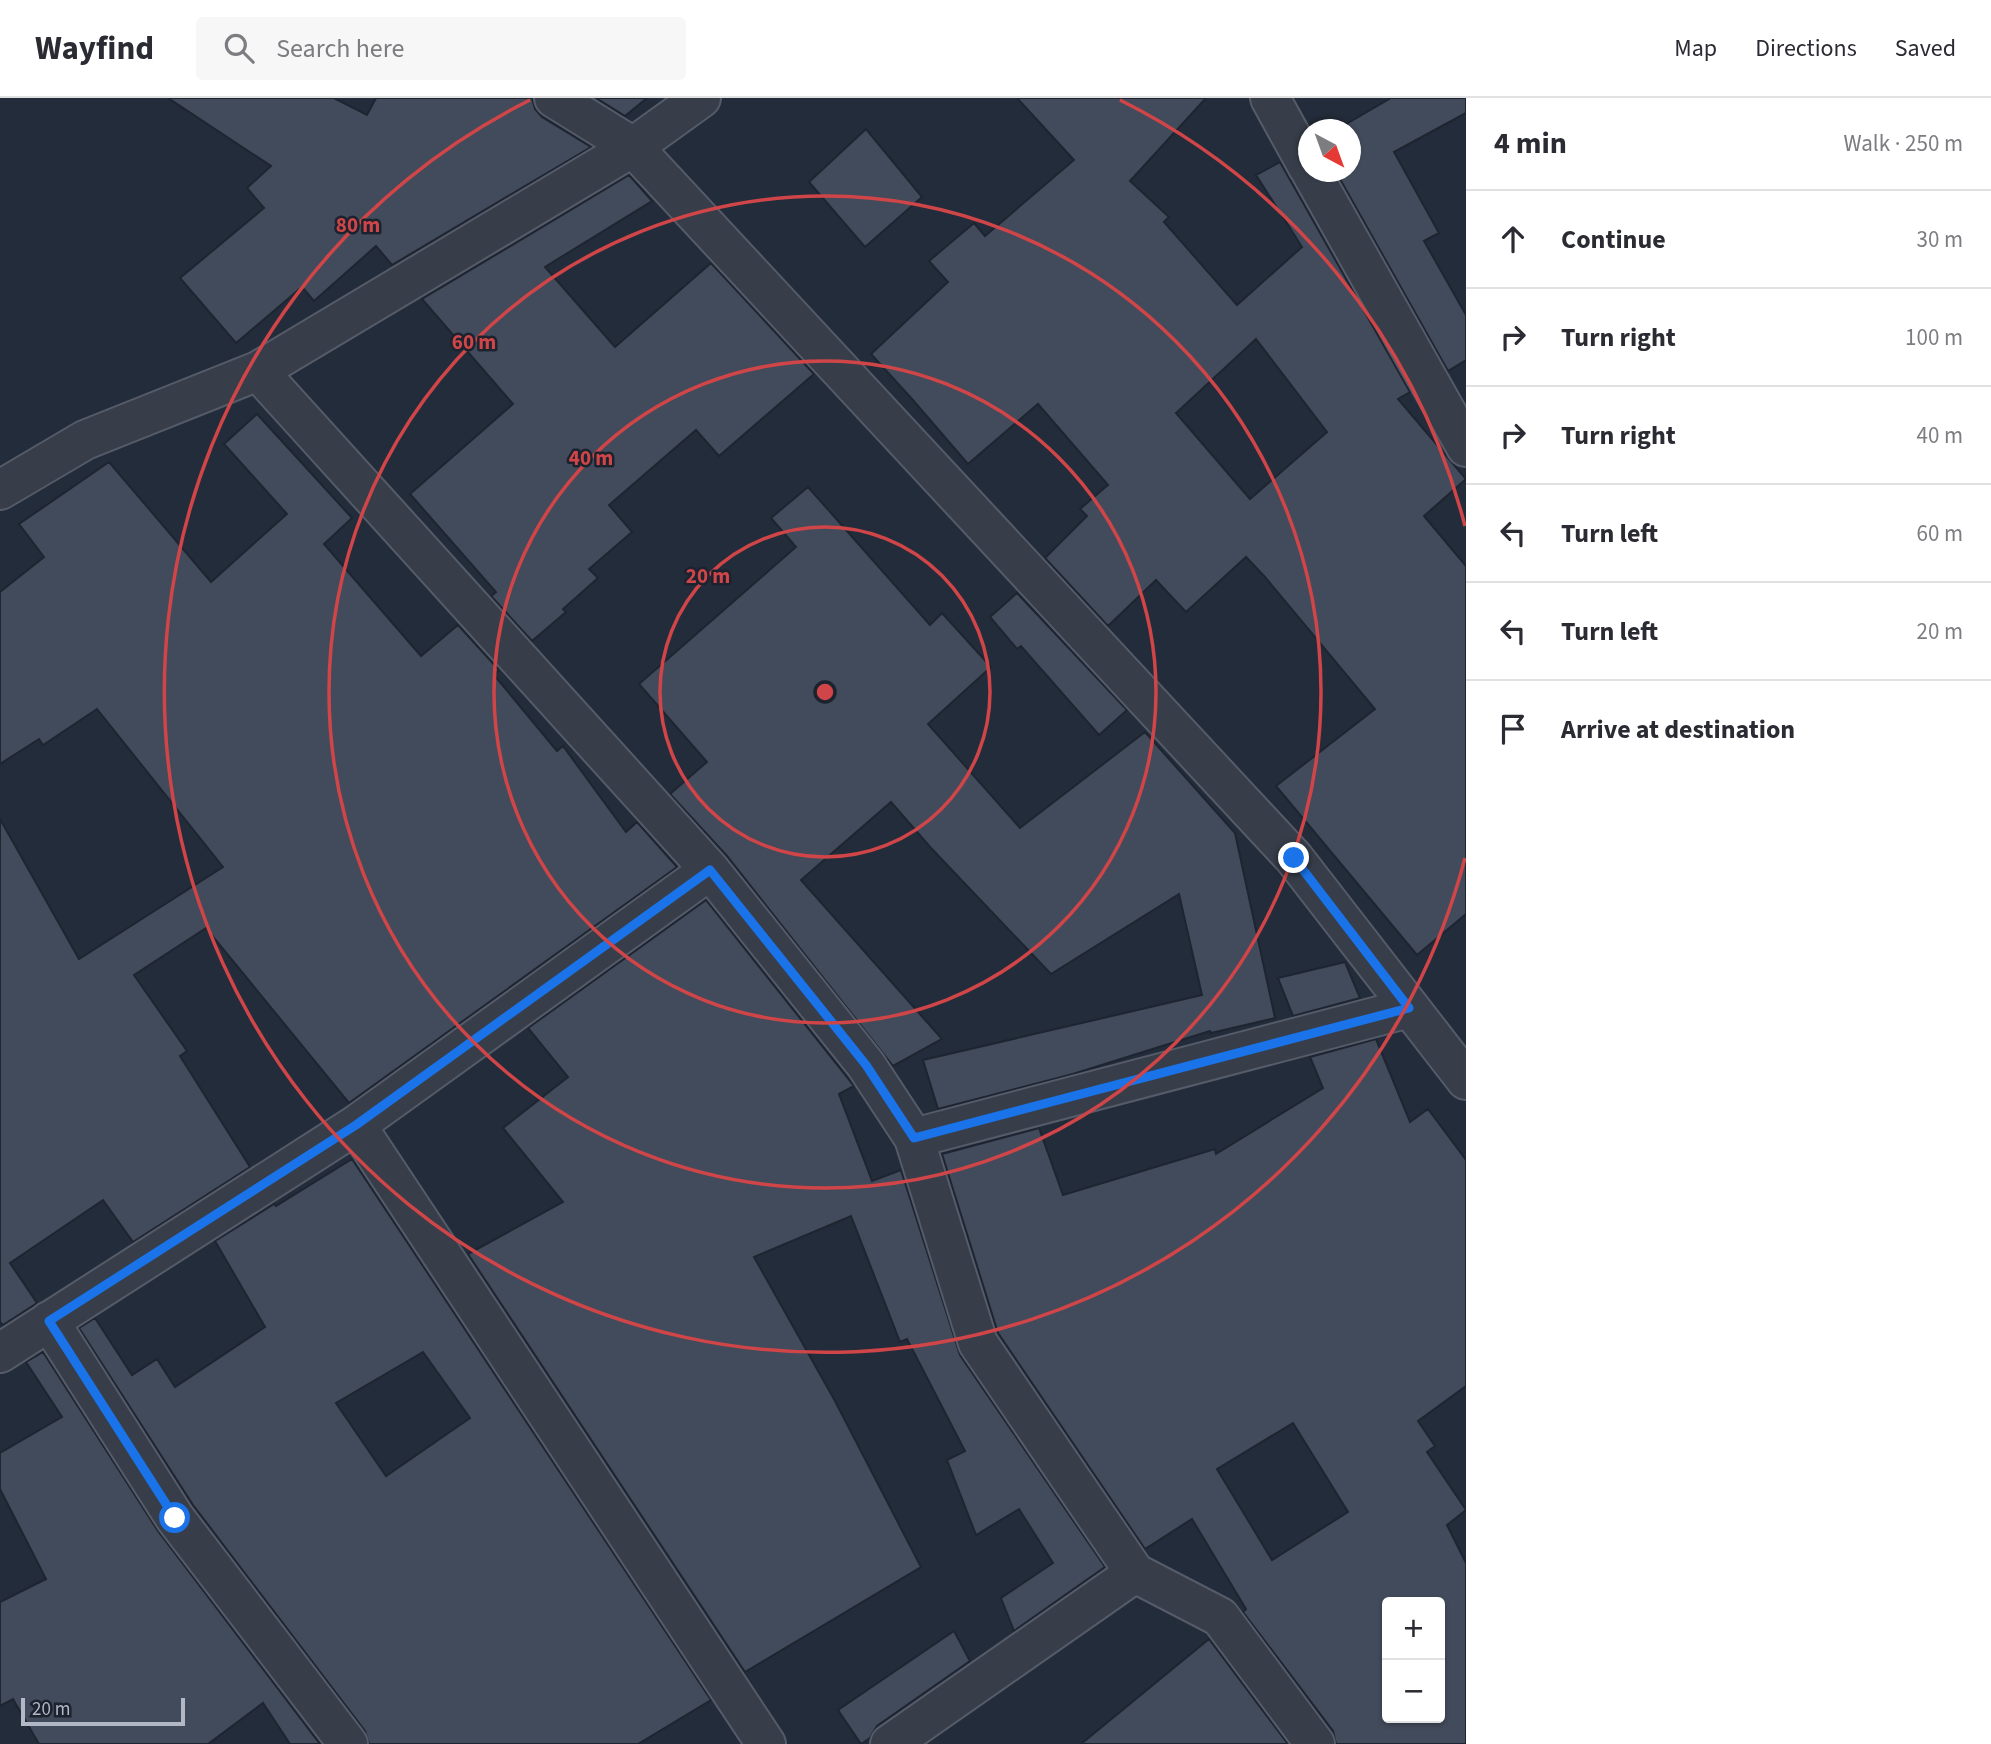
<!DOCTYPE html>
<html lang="en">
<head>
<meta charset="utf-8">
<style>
	:root { --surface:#fff; --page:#f7f7f7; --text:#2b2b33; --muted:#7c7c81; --line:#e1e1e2 }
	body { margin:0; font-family:"Source Sans 3",sans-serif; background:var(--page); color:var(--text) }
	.controls { position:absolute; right:21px; bottom:21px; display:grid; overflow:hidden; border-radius:7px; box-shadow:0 2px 5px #0004 }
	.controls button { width:63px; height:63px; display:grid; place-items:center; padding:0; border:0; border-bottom:2px solid var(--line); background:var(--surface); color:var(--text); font:35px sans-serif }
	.compass { position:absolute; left:1298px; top:21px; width:63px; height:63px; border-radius:50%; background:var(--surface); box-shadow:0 2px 5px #0004; rotate:139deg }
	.scale { position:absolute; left:21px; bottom:18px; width:164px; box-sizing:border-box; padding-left:7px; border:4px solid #b2b8c6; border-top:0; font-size:19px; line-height:24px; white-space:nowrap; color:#b2b8c6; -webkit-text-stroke:5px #1c232f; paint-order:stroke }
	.stop { position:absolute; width:21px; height:21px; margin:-16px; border:5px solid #1a73e8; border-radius:50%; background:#fff }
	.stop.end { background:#1a73e8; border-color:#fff; box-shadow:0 2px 7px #0008 }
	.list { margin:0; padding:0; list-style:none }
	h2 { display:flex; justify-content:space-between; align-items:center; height:91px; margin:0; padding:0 28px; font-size:30px }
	h2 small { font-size:23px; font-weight:400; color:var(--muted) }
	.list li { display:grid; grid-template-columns:46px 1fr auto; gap:21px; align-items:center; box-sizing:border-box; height:98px; padding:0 28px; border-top:2px solid var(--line) }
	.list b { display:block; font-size:26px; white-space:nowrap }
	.list em { font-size:23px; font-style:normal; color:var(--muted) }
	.icon { flex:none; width:38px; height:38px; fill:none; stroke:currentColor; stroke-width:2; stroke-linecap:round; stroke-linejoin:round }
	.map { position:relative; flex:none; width:1466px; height:1646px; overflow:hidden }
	header { display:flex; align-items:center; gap:42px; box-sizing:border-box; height:98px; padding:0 35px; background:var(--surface); border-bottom:2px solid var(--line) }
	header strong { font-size:33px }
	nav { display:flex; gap:38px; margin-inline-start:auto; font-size:24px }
	.search { width:490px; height:63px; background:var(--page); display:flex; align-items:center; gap:18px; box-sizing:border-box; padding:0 24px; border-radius:7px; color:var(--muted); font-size:26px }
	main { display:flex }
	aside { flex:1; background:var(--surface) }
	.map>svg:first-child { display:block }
	.building { fill:#424b5b; stroke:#1e2531; stroke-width:2; fill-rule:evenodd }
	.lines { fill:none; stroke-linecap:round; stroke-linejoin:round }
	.minor-casing { stroke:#555b68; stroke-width:42 }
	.minor { stroke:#373e4a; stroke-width:38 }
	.route { stroke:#1a73e8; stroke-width:9 }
	.ring { fill:none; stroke:#cf4548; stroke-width:3.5 }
	.centre { fill:#cf4548; stroke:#1c232f; stroke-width:3.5 }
	.ring-label { font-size:21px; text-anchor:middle; font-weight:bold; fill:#cf4548; stroke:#1c232f; stroke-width:5; stroke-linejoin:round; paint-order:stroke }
</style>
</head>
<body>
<header>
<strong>Wayfind</strong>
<div class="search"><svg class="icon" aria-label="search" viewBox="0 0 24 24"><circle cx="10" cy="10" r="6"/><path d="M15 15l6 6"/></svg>Search here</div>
<nav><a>Map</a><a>Directions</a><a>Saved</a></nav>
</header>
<main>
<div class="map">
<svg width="1466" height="1646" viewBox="0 0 1466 1646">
	<rect width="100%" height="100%" fill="#232c3a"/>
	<path class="building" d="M168,0H334L367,17L376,0H532L535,11L542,19L591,49L392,167L376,148L314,203L302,189L236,245L180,180L264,110L247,90L271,68Z
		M596,0H647L625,18Z
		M1017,0H1206L1130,83L1169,119L1164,124L1237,207L1302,149L1256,77L1280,64L1410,294L1398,301L1466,381L1424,418L1466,468V816L1417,857L1276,688L1375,611L1265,479L1246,459L1186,514L1156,482L1108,528L1045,460L1087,418L1080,411L1108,387L1038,306L968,366L912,301L871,256L948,184L929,163L974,125L985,138L1074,62ZM1256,241L1327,334L1250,401L1176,315Z
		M1391,0H1466V15L1394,54L1439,135L1424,143L1466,217V262L1448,273L1336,74H1350V32H1336Z
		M866,31L922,99L865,149L809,84Z
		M629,77L652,103L545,169L615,249L711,165L814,276L719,358L696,332L609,407L632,434L589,471L598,480L563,511L566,514L532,543L491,498L496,494L410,396L513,306L422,201Z
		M257,316L352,420L324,446L421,558L458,527L499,572L494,577L557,653L563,648L626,734L637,724L677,769L349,1005L206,830L134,877L187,953L180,958L250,1069L133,1144L103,1102L10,1165L37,1205L3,1227L0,1224V721L79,861L223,769L97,611L43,647L39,641L0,666V494L44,459L19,426L109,364L211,484L287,416L224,346Z
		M808,389L930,527L942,515L991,569L928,626L1020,730L1145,634L1235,735L1275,920L1211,935L1210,933L1073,976L938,1011L923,962L1202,897L1179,796L1051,876L931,750L891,704L801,782L942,941L893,968L727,758L670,696L707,664L639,586L796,449L771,420Z
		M1017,495L1127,612L1099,637L1021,548L1017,551L990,519Z
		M706,802L854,988L839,996L872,1083L901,1072L960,1257L1105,1469L1014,1533L1001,1500L1053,1465L1019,1411L976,1437L947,1362L965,1353L907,1241L900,1244L851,1118L754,1159L835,1303L921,1469L745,1574L468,1156L563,1104L503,1030L568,979L528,930Z
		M1345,864L1360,900L1293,918L1278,880Z
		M1376,941L1410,1024L1428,1011L1466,1062V1288L1418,1323L1435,1348L1427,1354L1466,1412L1447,1427L1466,1465V1646H1336L1333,1633L1243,1514L1246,1511L1192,1421L1145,1451L998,1235L942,1056L1039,1030L1063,1097L1215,1051L1216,1056L1323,990L1310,959ZM1293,1325L1348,1414L1272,1462L1217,1371ZM1387,1504H1440V1620H1387Z
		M352,1061L711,1602L638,1646H369L365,1633L193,1407L79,1230L95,1220L132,1277L157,1261L175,1289L265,1229L215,1143L274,1106L276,1108ZM423,1254L470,1320L386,1378L336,1305Z
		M43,1254L158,1433L320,1646H290L263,1605L208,1646H39L13,1601L0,1608V1504L46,1481L0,1391V1355L62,1319L26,1264Z
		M954,1533L970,1563L877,1628L870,1640L861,1646L838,1612Z
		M1209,1541L1288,1646H1081Z"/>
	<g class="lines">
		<g class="minor-casing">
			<path id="minor" d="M554,0L633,49L1294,760L1466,982
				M1270,0L1308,69
				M1311,74L1466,349
				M258,273L710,772L866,967L914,1040L978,1245L1135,1475L1220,1519L1315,1646
				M0,392L85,342L258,273L633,49L701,0
				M356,1027L766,1646
				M914,1040L1409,910
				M49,1223L175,1420L348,1646
				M0,1255L356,1027L710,772
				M890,1646L1135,1475"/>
		</g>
		<use href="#minor" class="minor"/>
	</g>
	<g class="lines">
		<path class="route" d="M175,1420L49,1223L356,1027L710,772L866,967L914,1040L1409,910L1294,760"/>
	</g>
	<g class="ring">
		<circle cx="825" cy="594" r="165"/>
		<circle cx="825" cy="594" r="331"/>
		<circle cx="825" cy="594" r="496"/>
		<path d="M1465 760A661 661 0 1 1 530 2M1120 2A661 661 0 0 1 1465 428"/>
	</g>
	<circle cx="825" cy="594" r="10" class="centre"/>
	<g class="ring-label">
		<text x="358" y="134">80 m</text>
		<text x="474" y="251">60 m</text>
		<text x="591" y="367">40 m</text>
		<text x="708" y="485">20 m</text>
	</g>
</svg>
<div class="controls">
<button>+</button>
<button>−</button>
</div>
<svg class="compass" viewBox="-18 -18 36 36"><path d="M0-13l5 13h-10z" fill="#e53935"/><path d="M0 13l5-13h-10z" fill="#7c7c81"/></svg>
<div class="scale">20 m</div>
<div class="stop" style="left:175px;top:1420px"></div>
<div class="stop end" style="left:1294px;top:760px"></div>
</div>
<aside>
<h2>4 min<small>Walk · 250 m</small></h2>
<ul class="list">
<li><svg class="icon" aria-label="ahead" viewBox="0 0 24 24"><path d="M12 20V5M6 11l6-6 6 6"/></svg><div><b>Continue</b></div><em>30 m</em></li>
<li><svg class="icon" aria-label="right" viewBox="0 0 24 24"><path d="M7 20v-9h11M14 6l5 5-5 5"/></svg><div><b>Turn right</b></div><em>100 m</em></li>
<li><svg class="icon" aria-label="right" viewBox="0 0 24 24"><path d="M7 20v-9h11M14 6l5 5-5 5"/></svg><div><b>Turn right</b></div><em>40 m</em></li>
<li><svg class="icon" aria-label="left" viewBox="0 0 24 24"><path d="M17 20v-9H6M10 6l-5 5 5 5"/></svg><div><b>Turn left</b></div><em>60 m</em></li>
<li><svg class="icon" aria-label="left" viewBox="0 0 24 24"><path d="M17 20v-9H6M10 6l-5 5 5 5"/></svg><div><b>Turn left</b></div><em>20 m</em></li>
<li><svg class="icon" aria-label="arrive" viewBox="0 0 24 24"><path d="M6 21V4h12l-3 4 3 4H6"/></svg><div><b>Arrive at destination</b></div></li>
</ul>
</aside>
</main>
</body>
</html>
